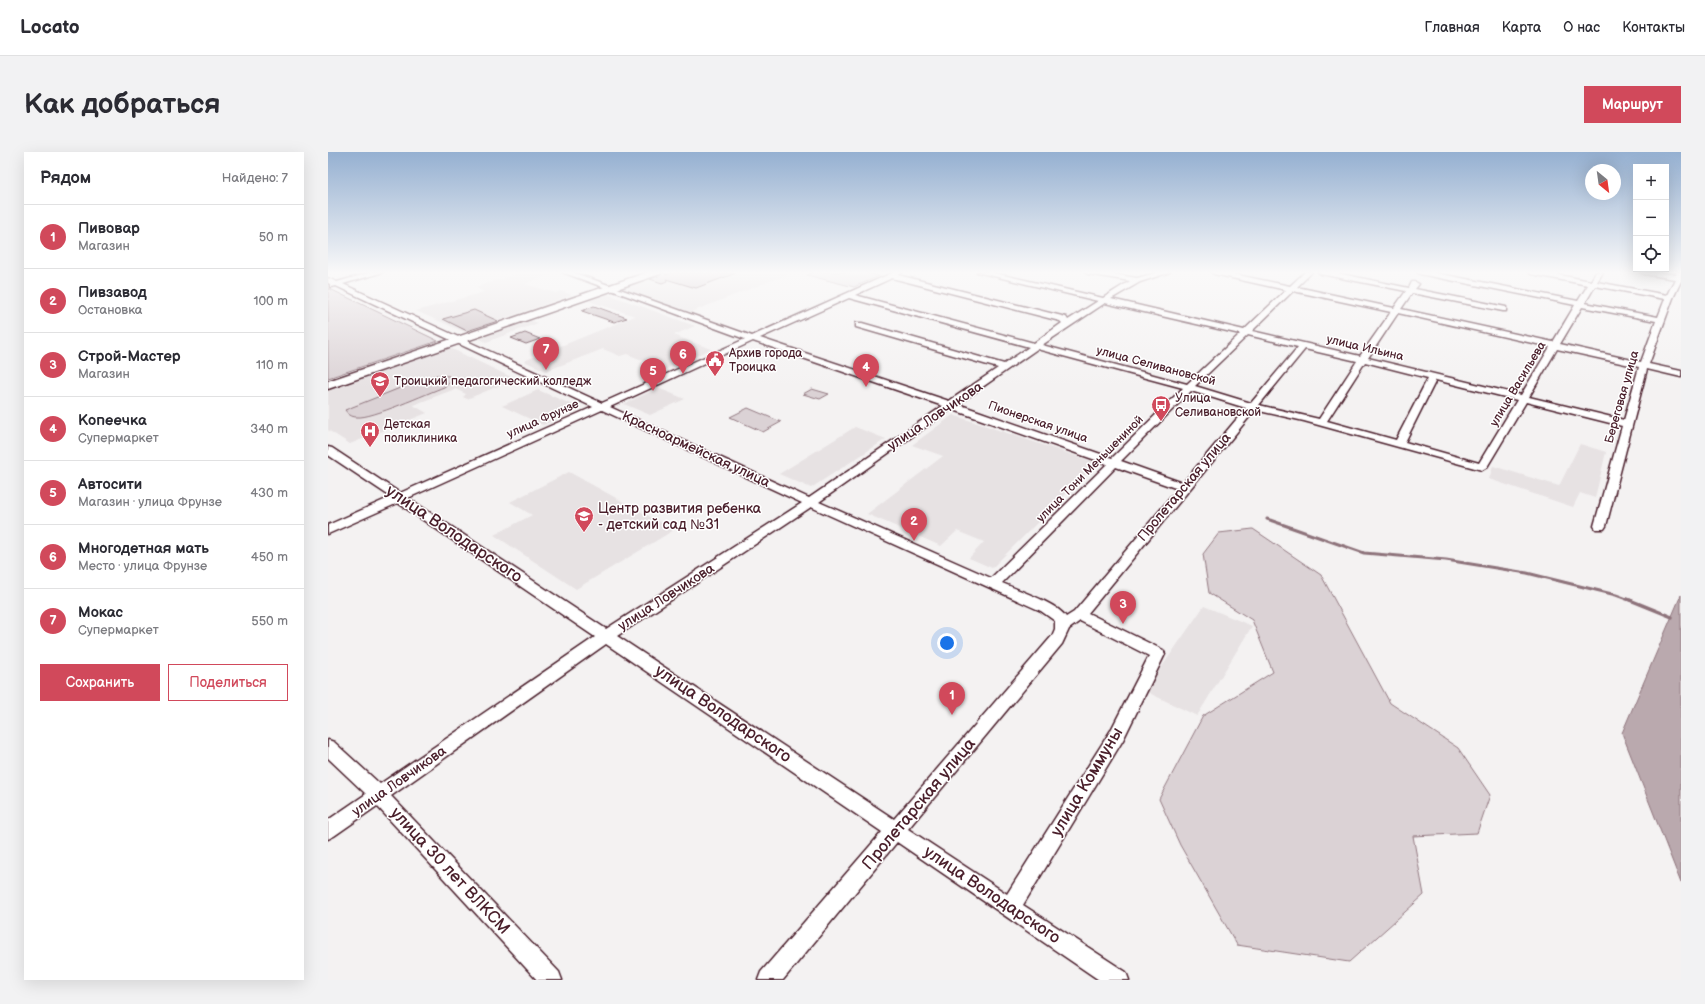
<!DOCTYPE html>
<html lang="ru">
<head>
<meta charset="utf-8">
<style>
	:root { --surface:#fff; --page:#f2f2f3; --text:#2b2b33; --muted:#7c7c81; --line:#e1e1e2; --accent:#d1495b }
	body { margin:0; font-family:"Balsamiq Sans",sans-serif; background:var(--page); color:var(--text) }
	.controls { position:absolute; right:12px; top:12px; display:grid; overflow:hidden; border-radius:0px; box-shadow:0 4px 16px #0002 }
	.controls button { width:36px; height:36px; display:grid; place-items:center; padding:0; border:0; border-bottom:1px solid var(--line); background:var(--surface); color:var(--text); font:20px sans-serif }
	.compass { position:absolute; left:1257px; top:12px; width:36px; height:36px; border-radius:50%; background:var(--surface); box-shadow:0 4px 16px #0002; rotate:151deg }
	.you { position:absolute; left:619px; top:491px; width:14px; height:14px; margin:-10px; border:3px solid #fff; border-radius:50%; background:#1a73e8; box-shadow:0 0 0 6px #1a73e833 }
	.badge { display:grid; place-items:center; width:26px; height:26px; border-radius:50%; background:var(--accent); color:#fff; font-size:13px; font-weight:700 }
	.pin { position:absolute; translate:-50% -33px; filter:drop-shadow(0 1px 2px #0008) }
	.pin::after { content:''; position:absolute; top:21px; width:14px; height:12px; background:inherit; clip-path:polygon(0 0,100% 0,50% 100%) }
	.list { margin:0; padding:0; list-style:none }
	h2 { display:flex; justify-content:space-between; align-items:center; height:52px; margin:0; padding:0 16px; font-size:17px }
	h2 small { font-size:13px; font-weight:400; color:var(--muted) }
	.list li { display:grid; grid-template-columns:26px 1fr auto; gap:12px; align-items:center; box-sizing:border-box; height:64px; padding:0 16px; border-top:1px solid var(--line) }
	.list b { display:block; font-size:15px; white-space:nowrap }
	.list p { margin:0; font-size:13px; white-space:nowrap; color:var(--muted) }
	.list em { font-size:13px; font-style:normal; color:var(--muted) }
	.actions { display:flex; gap:8px; padding:12px 16px }
	.actions a { flex:1; padding:9px 0; border:1px solid var(--accent); border-radius:0px; text-align:center; font-size:14px; color:var(--accent) }
	.actions .main { background:var(--accent); color:#fff }
	.icon { flex:none; width:22px; height:22px; fill:none; stroke:currentColor; stroke-width:2; stroke-linecap:round; stroke-linejoin:round }
	.map { position:relative; flex:none; width:1353px; height:828px; overflow:hidden; border-radius:0px }
	header { display:flex; align-items:center; gap:24px; box-sizing:border-box; height:56px; padding:0 20px; background:var(--surface); border-bottom:1px solid var(--line) }
	header strong { font-size:19px }
	nav { display:flex; gap:22px; margin-inline-start:auto; font-size:14px }
	.intro { display:flex; align-items:center; justify-content:space-between; box-sizing:border-box; height:96px; padding:0 24px }
	h1 { margin:0; font-size:28px }
	.button { padding:10px 18px; border-radius:0px; background:var(--accent); color:#fff; font-size:14px; font-weight:700 }
	main { display:flex; gap:24px; padding:0 24px }
	aside { flex:1; background:var(--surface); border-radius:0px; box-shadow:0 4px 16px #0002 }
	.map>svg:first-child { display:block }
	.built { fill:#e7e2e3 }
	.green { fill:#dbd2d5; stroke:#927880 }
	.water { fill:#baa9ae; stroke:#8d727a }
	.lines { fill:none; stroke-linecap:round; stroke-linejoin:round }
	.stream-far1 { stroke:#8d727a; stroke-width:3 }
	.stream { stroke:#8d727a; stroke-width:3.5 }
	.building { fill:#cabdc1; stroke:#4a1f2b }
	.minor-casing { stroke:#4a1f2b; stroke-width:3 }
	.major-casing { stroke:#4a1f2b; stroke-width:3 }
	.minor { fill:#fff; fill-rule:evenodd }
	.major { fill:#fff; fill-rule:evenodd }
	.labels { text-anchor:middle; dominant-baseline:central; stroke-width:3; stroke-linejoin:round; paint-order:stroke }
	.far-street-label { font-size:12px; fill:#4a1f2b; stroke:#fff }
	.far-poi-label { font-size:12px; fill:#4a1f2b; stroke:#fff; text-anchor:start }
	.street-label { font-size:14px; fill:#4a1f2b; stroke:#fff }
	.poi-label { font-size:14px; fill:#4a1f2b; stroke:#fff; text-anchor:start }
	.near-street-label { font-size:17px; fill:#4a1f2b; stroke:#fff }
</style>
</head>
<body>
<header>
<strong>Locato</strong>
<nav><a>Главная</a><a>Карта</a><a>О нас</a><a>Контакты</a></nav>
</header>
<div class="intro"><h1>Как добраться</h1><a class="button">Маршрут</a></div>
<main>
<aside>
<h2>Рядом<small>Найдено: 7</small></h2>
<ul class="list">
<li><span class="badge">1</span><div><b>Пивовар</b><p>Магазин</p></div><em>50 m</em></li>
<li><span class="badge">2</span><div><b>Пивзавод</b><p>Остановка</p></div><em>100 m</em></li>
<li><span class="badge">3</span><div><b>Строй-Мастер</b><p>Магазин</p></div><em>110 m</em></li>
<li><span class="badge">4</span><div><b>Копеечка</b><p>Супермаркет</p></div><em>340 m</em></li>
<li><span class="badge">5</span><div><b>Автосити</b><p>Магазин · улица Фрунзе</p></div><em>430 m</em></li>
<li><span class="badge">6</span><div><b>Многодетная мать</b><p>Место · улица Фрунзе</p></div><em>450 m</em></li>
<li><span class="badge">7</span><div><b>Мокас</b><p>Супермаркет</p></div><em>550 m</em></li>
</ul>
<div class="actions"><a class="main">Сохранить</a><a>Поделиться</a></div>
</aside>
<div class="map">
<svg width="1353" height="828" viewBox="0 0 1353 828">
	<rect width="100%" height="100%" fill="#f4f2f2"/>
	<filter id="ink" filterUnits="userSpaceOnUse"><feTurbulence type="fractalNoise" baseFrequency=".025" numOctaves="2"/><feDisplacementMap in="SourceGraphic" scale="8" xChannelSelector="R" yChannelSelector="G"/><feConvolveMatrix kernelMatrix="1 2 1 2 8 2 1 2 1" color-interpolation-filters="sRGB"/></filter>
	<g filter="url(#ink)">
		<path class="built" d="M196,120H214L222,123L206,128L197,132L228,141L233,139L244,143L136,180L88,159L156,140L147,135Z
			M339,120H481L474,123L463,121L363,160L294,136Z
			M277,141L367,174L346,183L383,197L337,217L299,202L292,204L275,197L218,219L196,209L307,164L258,148Z
			M202,168L210,171L158,190L150,186Z
			M122,196L187,227L139,247L135,245L138,242L127,237L85,253L99,261L22,292L0,278V239Z
			M330,236L357,247L322,263L296,252Z
			M210,238L252,256L215,273L174,254Z
			M625,263L769,311L664,416L641,406L656,390L629,379L613,394L539,362L615,304L584,293Z
			M527,275L558,287L483,336L451,322Z
			M1252,292L1278,300L1267,346L1252,341L1245,355L1161,327L1165,314L1231,334Z
			M241,320L346,378L248,437L166,383L204,363L182,350Z
			M876,454L924,474L869,564L817,539Z"/>
		<path class="green" d="M486,120H536L551,124L526,135L479,123Z
			M2,137L102,185L110,189L0,226V138Z
			M109,223L121,224L124,229L116,235C100,241 43,267 29,265C23,265 20,262 17,258L97,226Z
			M484,237L501,242L492,247L475,242Z
			M420,256L453,270L435,280L402,265Z
			M925,377L993,423L1062,551L1130,596L1162,643L1149,681L1085,684L1096,743L1021,810L909,793L852,693L831,647L875,564L945,520L924,468L881,441L875,402L891,381Z"/>
		<path class="water" d="M1353,443V731L1294,581Z"/>
		<g class="lines">
			<path class="stream-far1" d="M939,367L1036,401L1118,408L1199,421L1288,443L1304,449"/>
			<path class="stream" d="M1302,448L1344,465"/>
		</g>
		<path class="building" d="M335,120H337L338,123L345,120L408,121L368,136L338,127L339,129L334,131L322,127L332,123Z
			M266,154L299,166L286,170L254,159Z
			M146,158L170,169L139,179L115,167Z
			M197,181L212,187L198,192L183,186Z"/>
		<g class="lines">
			<g class="minor-casing">
				<path id="minor" d="M44,120H55L15,132L274,251L417,187L234,120H244L424,184L566,120H575L570,123L738,165L740,168L770,149L649,120H662L775,146L802,129L760,122L757,120H773L809,126L831,120H842L812,130L783,147L916,178L958,138L886,122L883,120H896L962,134L977,120H984L969,135L1066,156L1078,139L993,122L990,120H1004L1081,136L1084,130H1087L1091,132L1087,137L1178,155V159H1175L1084,141L1073,157L1225,190L1247,153L1092,122L1089,120H1103L1250,149L1260,133L1203,122L1200,120H1215L1263,129L1268,120H1275L1269,130L1339,143L1347,127L1316,122L1313,120H1329L1348,123V120H1353V129L1345,146L1321,212L1353,219V225L1319,217L1278,374L1276,377H1268L1266,374L1294,274L1198,250L1159,315L1154,318L976,269L927,258L760,461L835,498L837,502L795,588L695,753L798,820L801,828H771L569,690L455,828H430L433,820L554,680L278,492L63,644L231,820L234,828H209L49,654L6,684L0,687V668L38,642L0,606V588L6,590L52,632L267,485L70,351L0,382V373L63,345L0,303V295L4,296L72,341L265,255L8,134L2,135V132L0,131V126L9,130ZM564,126L732,169L734,171L706,191L527,143ZM1267,134L1337,147L1330,165L1257,151ZM965,139L1063,160L1032,204L924,179ZM521,146L701,195L676,212L534,171H528V175L670,216L621,249L432,186ZM777,151L912,182L859,232L714,193ZM1254,155L1328,169L1313,210L1232,192ZM1070,161L1222,195L1193,243L1040,206ZM920,183L970,195L923,251L867,234ZM425,189L615,254L481,346L282,255ZM709,197L855,236L784,306L630,252ZM977,197L1029,209L991,267L931,253ZM1229,197L1311,215L1296,268L1201,245ZM1037,210L1100,226L1068,288L999,269ZM1108,228L1189,248L1151,311L1077,290ZM863,239L918,256L855,331L793,309ZM623,257L779,312L663,426L491,350ZM274,258L474,351L278,477L80,346ZM788,315L850,337L746,460L738,465C729,451 690,438 674,431ZM483,355L713,459L727,469V477L724,484L566,667L289,484ZM752,469L821,504L783,578L679,742L580,677L734,492L741,477Z"/>
			</g>
			<g class="major-casing">
				<path id="major" d="M320,120H334L332,122L0,237V229Z"/>
			</g>
			<use href="#minor" class="minor"/>
			<use href="#major" class="major"/>
		</g>
	</g>
	<linearGradient id="sky" x2="0" y2="1"><stop stop-color="#95b0d1"/><stop offset="0.51" stop-color="#faf9f9"/><stop offset="1" stop-color="#faf9f9" stop-opacity="0"/></linearGradient>
	<rect width="1353" height="236" fill="url(#sky)"/>
	<defs>
		<g id="civic-pin" transform="scale(1)"><path d="M0 17L-7.5 6A9.5 9.5 0 1 1 7.5 6Z" fill="#d1495b" stroke="#fff"/><path d="M-.6-6.5H3V-4.5H.6V-3L4-1V1h2V6H-6V1h2V-1L-.6-3ZM-1.2 2.5V6h2.4V2.5Z" fill="#fff"/></g>
		<g id="university-pin" transform="scale(1)"><path d="M0 17L-7.5 6A9.5 9.5 0 1 1 7.5 6Z" fill="#d1495b" stroke="#fff"/><path d="M0-5L7-2L0 1L-7-2ZM-4 1L0 2.5L4 1V4Q0 6-4 4Z" fill="#fff"/></g>
		<g id="bus-pin" transform="scale(1)"><path d="M0 17L-7.5 6A9.5 9.5 0 1 1 7.5 6Z" fill="#d1495b" stroke="#fff"/><path d="M-5-6H5V4H4V6H2V4H-2V6H-4V4H-5ZM-3.5-4V0h7V-4ZM-3.5 1.2v1.5H-2V1.2ZM2 1.2v1.5H3.5V1.2Z" fill="#fff"/></g>
		<g id="hospital-pin" transform="scale(1)"><path d="M0 17L-7.5 6A9.5 9.5 0 1 1 7.5 6Z" fill="#d1495b" stroke="#fff"/><path d="M-5-5h3v3.5h4V-5h3V5h-3V1.5h-4V5h-3Z" fill="#fff"/></g>
		<g id="school-pin" transform="scale(1)"><path d="M0 17L-7.5 6A9.5 9.5 0 1 1 7.5 6Z" fill="#d1495b" stroke="#fff"/><path d="M0-5L7-2L0 1L-7-2ZM-4 1L0 2.5L4 1V4Q0 6-4 4Z" fill="#fff"/></g>
	</defs>
	<g fill-rule="evenodd">
		<use href="#civic-pin" x="387" y="208"/>
		<use href="#university-pin" x="52" y="229"/>
		<use href="#bus-pin" x="833" y="253"/>
		<use href="#hospital-pin" x="42" y="279"/>
		<use href="#school-pin" x="256" y="364"/>
	</g>
	<g class="labels">
		<g class="far-street-label">
			<text transform="translate(1037 196) rotate(13)">улица Ильина</text>
			<text transform="translate(828 214) rotate(15)">улица Селивановской</text>
			<text transform="translate(1190 232) rotate(-59)">улица Васильева</text>
			<text transform="translate(1294 245) rotate(-74)">Береговая улица</text>
			<text transform="translate(215 267) rotate(-24)">улица Фрунзе</text>
			<text transform="translate(710 270) rotate(19)">Пионерская улица</text>
			<text transform="translate(762 317) rotate(-45)">улица Тони Меньшениной</text>
		</g>
		<g class="far-poi-label">
			<text x="401" y="201">Архив города<tspan x="401" dy="14">Троицка</tspan></text>
			<text x="66" y="229">Троицкий педагогический колледж</text>
			<text x="847" y="246">Улица<tspan x="847" dy="14">Селивановской</tspan></text>
			<text x="56" y="272">Детская<tspan x="56" dy="14">поликлиника</tspan></text>
		</g>
		<g class="street-label">
			<text transform="translate(607 264) rotate(-34)">улица Ловчикова</text>
			<text transform="translate(368 297) rotate(25)">Красноармейская улица</text>
			<text transform="translate(856 335) rotate(-50)">Пролетарская улица</text>
			<text transform="translate(338 445) rotate(-33)">улица Ловчикова</text>
			<text transform="translate(71 629) rotate(-35)">улица Ловчикова</text>
		</g>
		<g class="poi-label">
			<text x="270" y="356">Центр развития ребенка<tspan x="270" dy="16">- детский сад №31</tspan></text>
		</g>
		<g class="near-street-label">
			<text transform="translate(126 382) rotate(34)">улица Володарского</text>
			<text transform="translate(395 562) rotate(34)">улица Володарского</text>
			<text transform="translate(759 630) rotate(-59)">улица Коммуны</text>
			<text transform="translate(591 652) rotate(-50)">Пролетарская улица</text>
			<text transform="translate(122 719) rotate(47)">улица 30 лет ВЛКСМ</text>
			<text transform="translate(664 743) rotate(34)">улица Володарского</text>
		</g>
	</g>
</svg>
<div class="controls">
<button>+</button>
<button>−</button>
<button><svg class="icon" aria-label="locate" viewBox="0 0 24 24"><circle cx="12" cy="12" r="6"/><path d="M12 2v4M12 18v4M2 12h4M18 12h4"/></svg></button>
</div>
<svg class="compass" viewBox="-18 -18 36 36"><path d="M0-13l5 13h-10z" fill="#e53935"/><path d="M0 13l5-13h-10z" fill="#7c7c81"/></svg>
<div class="you"></div>
<div class="pin badge" style="left:624px;top:563px">1</div>
<div class="pin badge" style="left:586px;top:389px">2</div>
<div class="pin badge" style="left:795px;top:472px">3</div>
<div class="pin badge" style="left:538px;top:235px">4</div>
<div class="pin badge" style="left:325px;top:239px">5</div>
<div class="pin badge" style="left:355px;top:222px">6</div>
<div class="pin badge" style="left:218px;top:218px">7</div>
</div>
</main>
</body>
</html>
